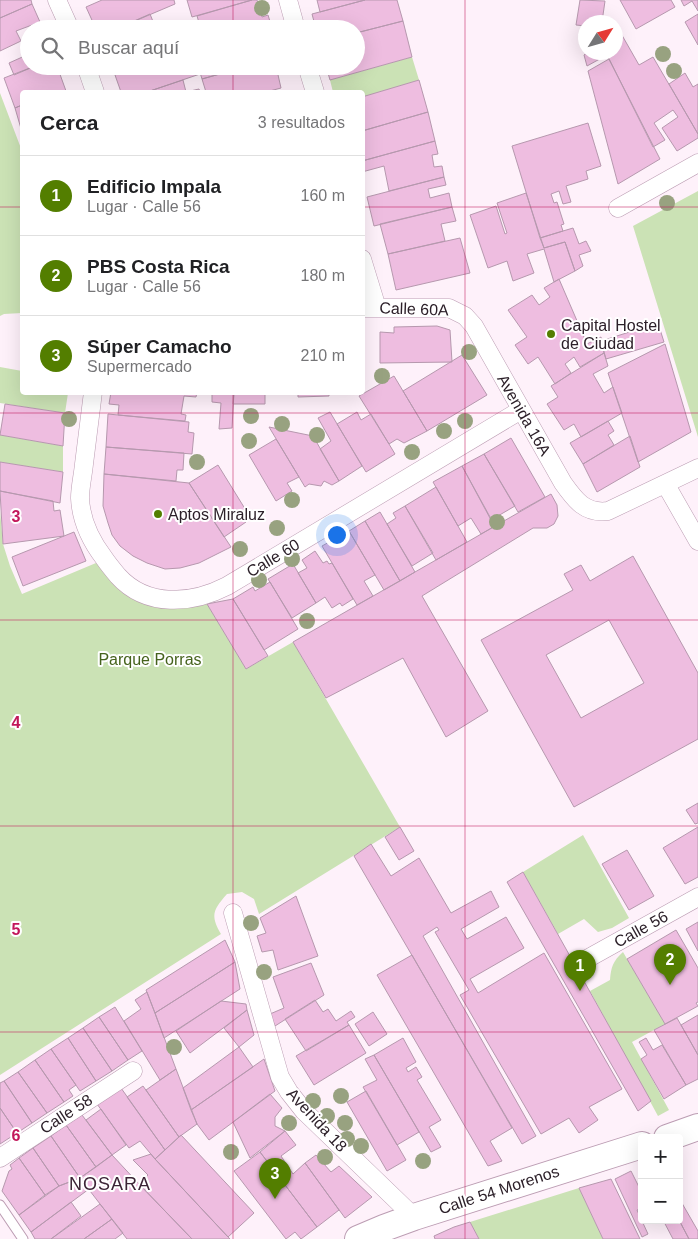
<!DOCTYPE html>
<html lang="es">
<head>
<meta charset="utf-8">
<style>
	:root { --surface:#fff; --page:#f2f2f2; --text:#202124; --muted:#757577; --line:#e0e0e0; --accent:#537e00 }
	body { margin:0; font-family:Helvetica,sans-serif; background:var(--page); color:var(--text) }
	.controls { position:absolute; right:15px; bottom:15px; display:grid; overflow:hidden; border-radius:5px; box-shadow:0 5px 20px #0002 }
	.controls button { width:45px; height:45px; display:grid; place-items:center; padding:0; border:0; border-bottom:1px solid var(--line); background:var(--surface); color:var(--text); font:25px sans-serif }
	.compass { position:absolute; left:578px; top:15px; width:45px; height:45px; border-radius:50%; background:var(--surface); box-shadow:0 5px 20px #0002; rotate:53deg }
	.you { position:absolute; left:336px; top:534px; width:18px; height:18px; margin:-12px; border:4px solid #fff; border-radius:50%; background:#1a73e8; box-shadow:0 0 0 8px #1a73e833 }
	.badge { display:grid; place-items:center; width:32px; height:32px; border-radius:50%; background:var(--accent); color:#fff; font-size:16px; font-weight:700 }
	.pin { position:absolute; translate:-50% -41px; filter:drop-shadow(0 1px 2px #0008) }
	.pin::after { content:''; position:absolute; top:26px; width:18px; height:15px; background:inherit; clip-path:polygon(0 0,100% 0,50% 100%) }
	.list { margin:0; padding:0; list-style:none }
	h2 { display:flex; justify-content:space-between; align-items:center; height:65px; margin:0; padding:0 20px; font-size:21px }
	h2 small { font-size:16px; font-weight:400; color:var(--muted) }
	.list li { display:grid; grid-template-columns:32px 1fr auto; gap:15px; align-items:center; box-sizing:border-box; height:80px; padding:0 20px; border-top:1px solid var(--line) }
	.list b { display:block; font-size:19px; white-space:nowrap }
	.list p { margin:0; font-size:16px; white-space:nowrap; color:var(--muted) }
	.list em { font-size:16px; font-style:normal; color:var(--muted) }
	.icon { flex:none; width:28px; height:28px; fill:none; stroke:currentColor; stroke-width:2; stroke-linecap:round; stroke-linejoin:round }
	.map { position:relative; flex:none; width:698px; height:1239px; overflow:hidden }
	.search { position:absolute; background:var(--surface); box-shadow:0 5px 20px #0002; left:20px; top:20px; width:345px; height:55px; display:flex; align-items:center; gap:12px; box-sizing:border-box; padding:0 18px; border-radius:28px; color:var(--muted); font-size:19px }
	.panel { position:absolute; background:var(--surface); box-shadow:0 5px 20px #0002; left:20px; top:90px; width:345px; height:305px; border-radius:5px }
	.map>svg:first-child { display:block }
	.green { fill:#cbe2b5 }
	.building { fill:#eebde0; stroke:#b698ae; fill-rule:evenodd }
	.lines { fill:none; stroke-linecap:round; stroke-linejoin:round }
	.service-casing { stroke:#bc9db3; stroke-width:11 }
	.minor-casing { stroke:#bc9db3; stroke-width:19 }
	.secondary-casing { stroke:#bc9db3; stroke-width:28 }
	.service { stroke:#fff; stroke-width:9 }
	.minor { stroke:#fff; stroke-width:18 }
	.secondary { stroke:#fff; stroke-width:26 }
	.tree { fill:#98a280 }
	.grid { fill:none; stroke:#c2185b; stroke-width:1; stroke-opacity:0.55 }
	.poi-dot { fill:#537e00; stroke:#fff; stroke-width:2 }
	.labels { text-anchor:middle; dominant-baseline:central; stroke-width:4; stroke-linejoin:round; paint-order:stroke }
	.street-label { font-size:16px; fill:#2c2029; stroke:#fff }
	.poi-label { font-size:16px; fill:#2c2029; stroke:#fff; text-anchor:start }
	.park-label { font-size:16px; fill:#45621c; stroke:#fff }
	.neighbourhood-label { font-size:18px; letter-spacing:1px; fill:#3c2436; stroke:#fff }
	.grid-label { font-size:16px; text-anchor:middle; font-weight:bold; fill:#c2185b; stroke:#fff; stroke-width:4; stroke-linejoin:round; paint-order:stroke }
</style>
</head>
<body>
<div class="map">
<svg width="698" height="1239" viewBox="0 0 698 1239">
	<rect width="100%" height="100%" fill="#fef1fa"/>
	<path class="green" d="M412,57L419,80L363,97L362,92H333L330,80Z
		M0,93L22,151V313L4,314L0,316Z
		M698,191V437L633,226Z
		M0,367L22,371V392L68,393L65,413L0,403Z
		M0,435L63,446V472L0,462Z
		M0,511L3,544L10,566L22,594L96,563L122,590L182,608L207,604L246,669L293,642L400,827L259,914L254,899L242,892L227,894C213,910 210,915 221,934L0,1075Z
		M583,835L629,918L612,928L598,932L584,919L558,934L523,872Z
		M623,952L665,1024L632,1042L669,1110L658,1116L590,991L610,980C611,967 613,961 623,952Z
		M579,1188L603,1239H479L470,1222Z"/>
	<path class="building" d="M0,0H31L32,4L0,18Z
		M102,0H174L175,4L116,29H96L86,7Z
		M187,0H252L192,17Z
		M252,0H257L262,17L268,15L272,28L201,29L197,16Z
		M317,0H365L320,12Z
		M365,0H397L403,21L356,33V29H316L312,14Z
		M580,0L605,1L602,22H586V26L576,25Z
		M620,0H671L675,7L636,29Z
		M681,0H698V11L692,1L684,6Z
		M32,4L40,22L16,31L21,41L0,51V18Z
		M150,14L156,29H116Z
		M698,14V45L685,22Z
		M403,21L412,57L330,80L326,66H356V33Z
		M619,30L639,65L653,57L698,134V138L677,151L662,128L678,117L673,110L654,123L665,140L653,147L607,55L587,66L584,55L588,52H616V32Z
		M29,54V66H35L14,75L9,63Z
		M609,59L660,159L618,184L588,71Z
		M35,66H57L66,91L60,92H22V105L15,108L4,78Z
		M135,66H198L200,74L147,92H121L115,75L136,68Z
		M198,66H248L202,79Z
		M248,66H276L281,88L266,92H206L202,79Z
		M685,73L693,87L698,84V134L669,84Z
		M183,80L186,92L199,89L200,92H147Z
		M419,80L428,112L362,131V97Z
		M22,105V132L15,108Z
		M428,112L435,141L362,161V131Z
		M588,123L601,166L586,171L588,179L566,186L571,202L563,204L559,191L551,194L554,203L557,202L564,224L561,225L563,231L540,238L512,146Z
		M435,141L438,154L432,155L434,167L442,166L444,177L389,191L384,166L362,172V161Z
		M444,177L446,185L428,189L430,198L449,193L452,207L374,226L367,197Z
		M526,193L544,248L565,242L575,271L554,282L544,249L527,254L534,273L513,281L507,261L488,268L470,215L496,206L505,234L507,233L497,203Z
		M452,207L456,221L441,224L445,241L388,254L380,224Z
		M573,228L579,244L586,241L591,251L579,255L583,266L575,271L565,242L544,248L540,238Z
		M460,238L470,273L396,290L388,254Z
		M559,279L587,344L601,337L604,353L580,367L574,357L565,364L571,373L555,384L538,357L528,364L515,345L527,337L508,310L532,295L539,305L550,297L544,288Z
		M658,323L664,342L606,359L601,341Z
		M437,326L450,330L452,362L380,363V332L394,333V327Z
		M665,344L691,432L638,462L608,373Z
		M604,353L608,366L593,374L604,393L613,387L622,413L581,437L574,424L564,430L547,404L558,397L551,386Z
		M462,355L487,395L427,431L403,391Z
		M394,376L427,431L404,443L397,439L389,444L359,396Z
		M111,392H197L196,397L184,396L181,414L186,415L185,421L118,415L119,405L109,404Z
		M212,392H234L232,428L219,429L221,403L212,402Z
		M234,392H265V404H233Z
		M298,392H329V396L298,397Z
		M5,404L65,413L63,446L0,435Z
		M330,412L362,466L339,481L320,449L331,441L318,418Z
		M357,412L361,420L371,414L395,454L366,472L337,424Z
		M108,414L189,422L188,432L194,433L192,454L106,447Z
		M608,421L614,431L608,435L614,445L583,464L570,443Z
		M269,427L313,436L339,481L332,485L324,481L321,486L309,484L305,487Z
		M630,436L640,467L597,492L583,464Z
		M511,438L545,497L518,512L484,454Z
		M276,439L299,477L287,483L292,491L276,501L249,455Z
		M106,447L184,453L183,470H177L176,481L104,474Z
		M484,454L515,506L491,520L462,466Z
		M0,462L63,472L60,503L0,491Z
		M218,465L247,512L242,516L246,522L224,537L189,483Z
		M462,466L495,526L481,534L471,518L458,526L433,482Z
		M104,474L189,483L231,547L199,563L180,568L165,569L147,563L133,556L120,546L112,535L108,523L103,506Z
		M436,487L467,542L436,560L405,506Z
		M0,491L53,501L54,511L60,510L64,536L3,544Z
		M551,494L557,505L558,516L554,524L547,528H533L422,596L488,711L446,737L403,658L326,698L293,642Z
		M405,506L433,553L412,566L387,524L396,518L393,513Z
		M380,512L415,572L400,581L365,521Z
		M365,521L400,581L384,590L349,531Z
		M349,531L375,575L364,581L373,596L357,605L322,546Z
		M74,532L86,561L23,586L12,557Z
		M315,551L323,563L327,561L329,564L332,563L353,599L342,606L340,603L332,608L325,597L316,603L298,573L307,568L302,560Z
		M633,556L698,673V739L574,807L481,640L573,590L564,574L581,565L590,581ZM609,620L644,683L581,718L546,655Z
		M293,564L316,603L292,618L268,579Z
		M270,582L298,629L264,650L233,599L253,587L255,591Z
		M233,599L268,656L246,669L207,604Z
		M698,803V823L695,824L686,810Z
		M400,827L414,851L399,860L385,837Z
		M698,827V877L685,884L663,848Z
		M371,844L391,876L419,858L451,913L491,891L499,907L461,929L467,939L506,917L524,948L470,979L478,993L544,953L622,1089L589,1107L598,1120L579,1133L569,1118L541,1134L460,995L469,990L435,932L439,930L437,927L423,936L536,1136L522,1144L354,856Z
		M627,850L654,896L629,910L602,864Z
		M523,872L651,1101L638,1111L507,882Z
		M296,896L318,956L278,970L273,950L262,952L257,936L266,933L260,918Z
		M698,922V951L686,929Z
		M676,930L698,968V1002L696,1003L698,1006L665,1024L627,959Z
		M225,940L235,962L155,1013L146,990Z
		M412,955L512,1128L490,1141L502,1161L488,1166L377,975Z
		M235,962L240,989L164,1038L155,1013Z
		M311,963L324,995L275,1026L270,1014L284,1008L273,977Z
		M147,992L176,1069L160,1080L124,1021L141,1009L135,1000Z
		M315,1000L323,1012L328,1009L336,1021L351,1011L355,1017L347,1022L349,1025L306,1051L285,1019Z
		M221,1001L246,1004L247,1010L190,1053L176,1031Z
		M115,1007L142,1051L128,1060L99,1017Z
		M247,1010L254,1035L239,1047L224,1028Z
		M373,1012L387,1034L369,1046L355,1024Z
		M698,1015V1055L681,1025Z
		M99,1017L128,1060L112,1071L83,1028Z
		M677,1018L698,1055V1079L686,1085L654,1030Z
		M349,1025L366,1053L314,1085L296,1056Z
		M83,1028L112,1071L96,1081L68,1038Z
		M68,1038L96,1081L80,1091L51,1049Z
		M403,1038L416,1062L406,1068L408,1072L416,1067L422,1077L417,1080L441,1120L429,1127L441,1147L431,1152L374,1055Z
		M646,1038L653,1050L662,1045L686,1085L664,1099L641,1059L647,1055L639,1042Z
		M239,1047L253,1067L191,1110L183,1088Z
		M51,1049L76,1085L69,1090L73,1096L64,1102L35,1060Z
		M374,1055L419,1132L397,1145L363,1087L377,1080L365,1059Z
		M264,1059L275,1091L209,1140L197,1124L191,1110Z
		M35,1060L64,1102L47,1113L18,1072Z
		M176,1069L197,1124L179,1137L146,1090Z
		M18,1072L47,1113L32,1123L4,1081Z
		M4,1081L32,1123L17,1133L0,1108V1083Z
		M143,1086L179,1137L165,1150L127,1097Z
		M121,1088L165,1150L155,1159L140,1141L129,1148L97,1104Z
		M366,1091L406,1160L387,1171L347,1102Z
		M270,1094L282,1108L275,1117V1126L285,1131L250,1158L233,1122Z
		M0,1108L17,1133L0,1144Z
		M101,1109L126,1145L112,1155L86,1120Z
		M82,1115L112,1155L96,1167L66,1125Z
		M66,1125L96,1167L80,1178L51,1136Z
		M285,1131L296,1145L281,1156L293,1174L305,1163L339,1210L317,1227L260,1152Z
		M181,1135L254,1213L228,1237L155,1159Z
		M51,1136L80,1178L59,1186L33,1148Z
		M33,1148L59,1186L45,1195L19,1158Z
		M260,1152L317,1227L301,1239L295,1232L286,1239L234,1171Z
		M151,1154L155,1159L230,1239H192L139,1184L148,1175L133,1160Z
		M112,1155L139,1184L192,1239H127L80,1178Z
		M316,1155L331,1172L339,1166L372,1197L345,1218L305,1163Z
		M19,1158L45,1195L19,1215L2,1191L9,1171L12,1169L10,1165Z
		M631,1171L642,1193V1208L637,1210L648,1234L642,1237L615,1179Z
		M80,1178L89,1189L31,1232L19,1215L59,1186Z
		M611,1179L640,1239H603L579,1188Z
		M679,1198L698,1231V1239H689L679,1220Z
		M71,1202L81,1216L51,1239H35L31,1232Z
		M100,1204L112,1219L84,1239H51Z
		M112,1219L123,1233L115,1239H84Z
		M663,1220H679L689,1239H673Z
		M470,1222L479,1239H435L434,1236L454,1227Z"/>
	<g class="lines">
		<g class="service-casing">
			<path id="service" d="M0,1205L23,1239"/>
		</g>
		<g class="minor-casing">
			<path id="minor" d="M57,0L70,29
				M288,0L296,29
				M86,66L95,92
				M307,66L315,92
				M618,208L698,163
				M362,259L377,308
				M362,308H449L465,316L474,326L563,483C575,500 585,514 608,511L698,468
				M93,392C90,416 87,440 84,464C83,475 80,487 80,498C81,520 91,541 104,558C108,564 113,570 118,576C147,608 192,604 227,586L521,410
				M666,485L698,541
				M233,913L280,1077L289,1092L304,1111L414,1217
				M585,960L698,897
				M0,1158L133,1071"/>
		</g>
		<g class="secondary-casing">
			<path id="secondary" d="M667,1138L698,1127
				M358,1239L384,1228L414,1217L642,1145"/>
		</g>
		<use href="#service" class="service"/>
		<use href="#minor" class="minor"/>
		<use href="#secondary" class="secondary"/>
	</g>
	<g class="tree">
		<circle cx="262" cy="8" r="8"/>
		<circle cx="663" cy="54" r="8"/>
		<circle cx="674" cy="71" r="8"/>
		<circle cx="667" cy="203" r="8"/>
		<circle cx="469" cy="352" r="8"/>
		<circle cx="382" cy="376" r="8"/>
		<circle cx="251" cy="416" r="8"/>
		<circle cx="69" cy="419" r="8"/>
		<circle cx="465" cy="421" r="8"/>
		<circle cx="282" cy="424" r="8"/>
		<circle cx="444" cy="431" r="8"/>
		<circle cx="317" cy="435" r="8"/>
		<circle cx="249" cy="441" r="8"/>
		<circle cx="412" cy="452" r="8"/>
		<circle cx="197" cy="462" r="8"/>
		<circle cx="292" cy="500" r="8"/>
		<circle cx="497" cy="522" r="8"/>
		<circle cx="277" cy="528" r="8"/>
		<circle cx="240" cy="549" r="8"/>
		<circle cx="292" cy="559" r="8"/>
		<circle cx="259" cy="580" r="8"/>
		<circle cx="307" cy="621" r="8"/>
		<circle cx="251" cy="923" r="8"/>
		<circle cx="264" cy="972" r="8"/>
		<circle cx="174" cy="1047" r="8"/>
		<circle cx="341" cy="1096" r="8"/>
		<circle cx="313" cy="1101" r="8"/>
		<circle cx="327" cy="1116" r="8"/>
		<circle cx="289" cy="1123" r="8"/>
		<circle cx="345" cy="1123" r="8"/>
		<circle cx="347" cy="1139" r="8"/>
		<circle cx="361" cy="1146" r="8"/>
		<circle cx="231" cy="1152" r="8"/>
		<circle cx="325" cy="1157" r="8"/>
		<circle cx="423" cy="1161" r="8"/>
	</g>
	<path class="grid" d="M233,0V29M465,0V1239M233,66V92M0,207H22M362,207H698M233,392V1239M0,413H698M0,620H698M0,826H698M0,1032H698"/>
	<g class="poi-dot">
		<circle cx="551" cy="334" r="5"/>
		<circle cx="158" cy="514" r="5"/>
	</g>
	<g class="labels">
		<g class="street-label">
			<text transform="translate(414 309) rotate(2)">Calle 60A</text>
			<text transform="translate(524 415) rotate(60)">Avenida 16A</text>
			<text transform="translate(273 558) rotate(-31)">Calle 60</text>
			<text transform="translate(641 929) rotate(-29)">Calle 56</text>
			<text transform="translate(66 1114) rotate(-33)">Calle 58</text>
			<text transform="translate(317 1120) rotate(47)">Avenida 18</text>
			<text transform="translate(499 1190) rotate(-18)">Calle 54 Morenos</text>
		</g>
		<g class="poi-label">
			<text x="561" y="325">Capital Hostel<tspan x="561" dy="18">de Ciudad</tspan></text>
			<text x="168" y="514">Aptos Miraluz</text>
		</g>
		<g class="park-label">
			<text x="150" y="659">Parque Porras</text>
		</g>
		<g class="neighbourhood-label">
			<text x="110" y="1184">NOSARA</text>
		</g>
	</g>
	<g class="grid-label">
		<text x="16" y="522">3</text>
		<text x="16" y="728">4</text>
		<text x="16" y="935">5</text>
		<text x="16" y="1141">6</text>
	</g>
</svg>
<div class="controls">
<button>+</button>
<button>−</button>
</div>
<svg class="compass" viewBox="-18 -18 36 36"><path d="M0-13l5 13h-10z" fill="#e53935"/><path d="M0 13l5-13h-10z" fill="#757577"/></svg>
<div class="you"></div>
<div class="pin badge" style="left:580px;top:991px">1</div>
<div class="pin badge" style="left:670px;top:985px">2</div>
<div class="pin badge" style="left:275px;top:1199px">3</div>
<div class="search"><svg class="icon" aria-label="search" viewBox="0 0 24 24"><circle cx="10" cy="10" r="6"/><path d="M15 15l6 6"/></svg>Buscar aquí</div>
<section class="panel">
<h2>Cerca<small>3 resultados</small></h2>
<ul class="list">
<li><span class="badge">1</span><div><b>Edificio Impala</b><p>Lugar · Calle 56</p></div><em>160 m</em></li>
<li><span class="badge">2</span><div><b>PBS Costa Rica</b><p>Lugar · Calle 56</p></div><em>180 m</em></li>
<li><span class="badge">3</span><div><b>Súper Camacho</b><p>Supermercado</p></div><em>210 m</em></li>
</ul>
</section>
</div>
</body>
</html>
